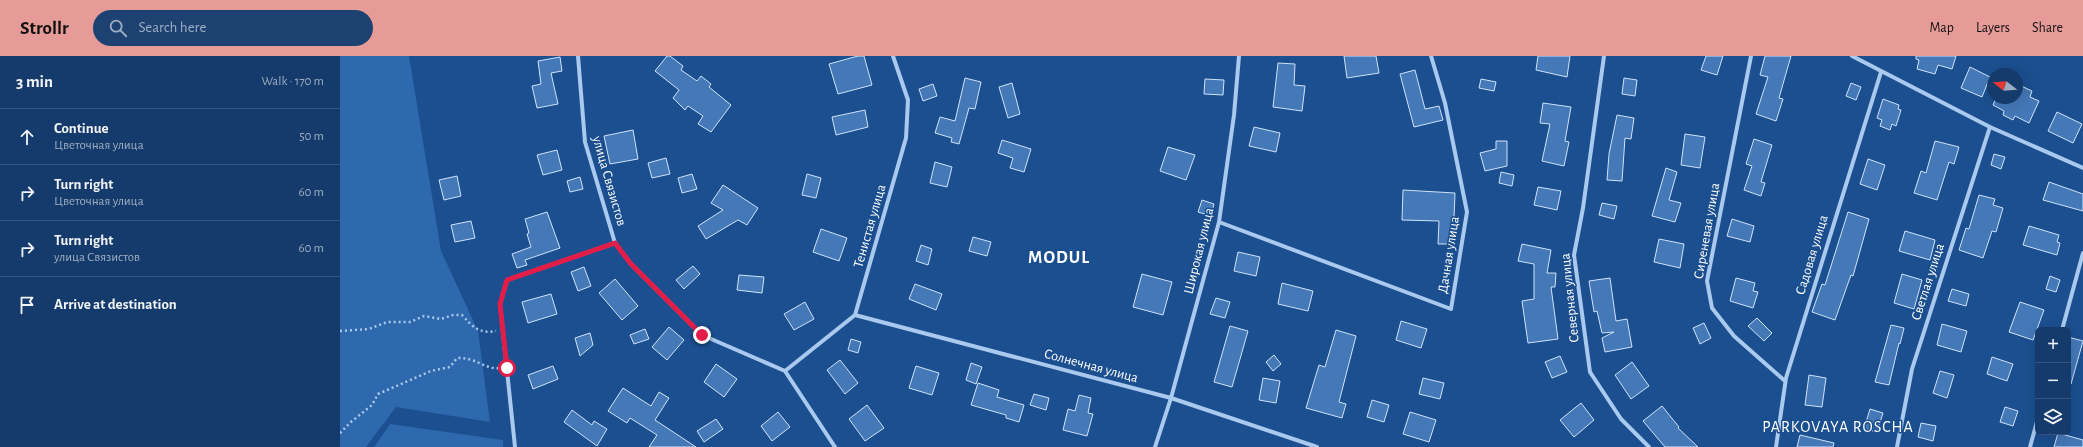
<!DOCTYPE html>
<html lang="en">
<head>
<meta charset="utf-8">
<style>
	:root { --surface:#143b6b; --page:#1d4271; --text:#f1f3f6; --muted:#9dadc1; --line:#33557e; --accent:#e69b98 }
	body { margin:0; font-family:"Alegreya Sans",sans-serif; background:var(--page); color:var(--text) }
	.controls { position:absolute; right:12px; bottom:12px; display:grid; overflow:hidden; border-radius:6px; box-shadow:0 4px 16px #0002 }
	.controls button { width:36px; height:36px; display:grid; place-items:center; padding:0; border:0; border-bottom:1px solid var(--line); background:var(--surface); color:var(--text); font:20px sans-serif }
	.compass { position:absolute; left:1647px; top:12px; width:36px; height:36px; border-radius:50%; background:var(--surface); box-shadow:0 4px 16px #0002; rotate:287deg }
	.stop { position:absolute; width:12px; height:12px; margin:-9px; border:3px solid #e11d48; border-radius:50%; background:#fff }
	.stop.end { background:#e11d48; border-color:#fff; box-shadow:0 1px 4px #0008 }
	.list { margin:0; padding:0; list-style:none }
	h2 { display:flex; justify-content:space-between; align-items:center; height:52px; margin:0; padding:0 16px; font-size:17px }
	h2 small { font-size:13px; font-weight:400; color:var(--muted) }
	.list li { display:grid; grid-template-columns:26px 1fr auto; gap:12px; align-items:center; box-sizing:border-box; height:56px; padding:0 16px; border-top:1px solid var(--line) }
	.list b { display:block; font-size:15px; white-space:nowrap }
	.list p { margin:0; font-size:13px; white-space:nowrap; color:var(--muted) }
	.list em { font-size:13px; font-style:normal; color:var(--muted) }
	.icon { flex:none; width:22px; height:22px; fill:none; stroke:currentColor; stroke-width:2; stroke-linecap:round; stroke-linejoin:round }
	.map { position:relative; flex:none; width:1743px; height:391px; overflow:hidden }
	header { display:flex; align-items:center; gap:24px; box-sizing:border-box; height:56px; padding:0 20px; background:var(--accent); color:#111 }
	header strong { font-size:19px }
	nav { display:flex; gap:22px; margin-inline-start:auto; font-size:14px }
	.search { width:280px; height:36px; background:var(--page); display:flex; align-items:center; gap:10px; box-sizing:border-box; padding:0 14px; border-radius:22px; color:var(--muted); font-size:15px }
	main { display:flex }
	aside { flex:1; background:var(--surface) }
	.map>svg:first-child { display:block }
	.green { fill:#2e69ad }
	.building { fill:#4478b7; stroke:#cfe3fa }
	.lines { fill:none; stroke-linecap:round; stroke-linejoin:round }
	.path { stroke:#a9c9ee; stroke-width:2.5; stroke-dasharray:2 3; stroke-linecap:butt }
	.street { stroke:#a9c9ee; stroke-width:4 }
	.route { stroke:#e11d48; stroke-width:5 }
	.labels { text-anchor:middle; dominant-baseline:central; stroke-width:3; stroke-linejoin:round; paint-order:stroke }
	.street-label { font-size:14px; fill:#fff; stroke:#1b4f8f }
	.quarter-label { font-size:16px; letter-spacing:1px; fill:#fff; stroke:#1b4f8f }
	.district-label { font-size:18px; font-weight:bold; letter-spacing:1px; fill:#fff; stroke:#1b4f8f }
</style>
</head>
<body>
<header>
<strong>Strollr</strong>
<div class="search"><svg class="icon" aria-label="search" viewBox="0 0 24 24"><circle cx="10" cy="10" r="6"/><path d="M15 15l6 6"/></svg>Search here</div>
<nav><a>Map</a><a>Layers</a><a>Share</a></nav>
</header>
<main>
<aside>
<h2>3 min<small>Walk · 170 m</small></h2>
<ul class="list">
<li><svg class="icon" aria-label="ahead" viewBox="0 0 24 24"><path d="M12 20V5M6 11l6-6 6 6"/></svg><div><b>Continue</b><p>Цветочная улица</p></div><em>50 m</em></li>
<li><svg class="icon" aria-label="right" viewBox="0 0 24 24"><path d="M7 20v-9h11M14 6l5 5-5 5"/></svg><div><b>Turn right</b><p>Цветочная улица</p></div><em>60 m</em></li>
<li><svg class="icon" aria-label="right" viewBox="0 0 24 24"><path d="M7 20v-9h11M14 6l5 5-5 5"/></svg><div><b>Turn right</b><p>улица Связистов</p></div><em>60 m</em></li>
<li><svg class="icon" aria-label="arrive" viewBox="0 0 24 24"><path d="M6 21V4h12l-3 4 3 4H6"/></svg><div><b>Arrive at destination</b></div></li>
</ul>
</aside>
<div class="map">
<svg width="1743" height="391" viewBox="0 0 1743 391">
	<rect width="100%" height="100%" fill="#1b4f8f"/>
	<path class="green" d="M0,0H69L101,195L138,275L150,366L56,351L26,391H0Z
		M50,368L163,384V391H34Z"/>
	<path class="building" d="M327,0H330L343,10L341,14L357,25L361,20L371,28L369,31L391,49L371,76L358,68L363,60L348,50L345,54L333,42L339,34L315,15Z
		M518,0H524L532,29L498,38L489,8Z
		M1004,0H1036L1039,17L1007,22Z
		M1198,0H1230L1227,21L1196,14Z
		M1366,0H1383L1377,19L1361,14Z
		M1425,0H1451L1439,42L1443,43L1436,65L1416,58L1428,21L1420,19Z
		M1576,0H1616L1612,13L1598,9L1595,18L1577,13L1579,4L1576,3Z
		M220,1L222,15L211,17L218,48L197,52L192,30L201,28L198,5Z
		M938,7L955,8L954,29L965,30L962,55L933,51Z
		M1630,11L1650,21L1642,41L1621,32Z
		M1075,14L1085,53L1099,50L1103,64L1074,71L1060,18Z
		M625,22L641,26L635,53L629,52L619,88L611,86L612,82L595,77L600,61L615,65Z
		M1284,22L1297,24L1295,40L1282,38Z
		M865,23L884,24L883,39L864,38Z
		M1141,23L1156,26L1154,35L1139,32Z
		M672,27L680,58L668,62L659,31Z
		M1511,27L1521,31L1516,44L1506,40Z
		M593,28L597,40L583,45L579,33Z
		M1677,28L1692,35L1690,41L1699,45L1689,67L1675,60L1673,64L1663,59L1664,55L1653,49L1656,42H1677Z
		M1543,43L1559,49L1558,53L1561,54L1556,70L1552,68L1550,74L1540,70L1542,64L1537,62Z
		M1203,47L1231,51L1225,85L1229,86L1224,110L1202,105L1210,68L1200,67Z
		M525,54L528,71L496,79L492,61Z
		M1717,56L1742,68L1733,87L1708,75Z
		M1277,59L1294,62L1291,83L1285,82L1282,125L1267,124L1269,98Z
		M914,71L940,77L936,96L909,90Z
		M293,74L298,103L270,108L264,80Z
		M1345,78L1365,81L1360,112L1341,109Z
		M1414,83L1432,89L1421,126L1425,127L1421,140L1404,134L1412,110L1406,108Z
		M662,84L691,93L684,116L670,112L673,102L658,97Z
		M1156,85H1167V110L1145,115L1140,97L1156,93Z
		M1595,85L1619,91L1614,108L1609,106L1597,144L1574,137L1581,115L1586,117Z
		M828,91L855,99L846,124L820,115Z
		M217,94L222,114L203,119L197,99Z
		M1654,98L1665,101L1661,113L1651,109Z
		M326,102L330,118L312,122L308,107Z
		M1528,103L1545,109L1537,134L1520,128Z
		M595,106L612,111L607,131L590,127Z
		M1326,112L1337,116L1329,144L1341,147L1335,166L1312,160Z
		M1161,116L1174,119L1172,130L1159,127Z
		M352,118L357,133L342,137L338,122Z
		M467,118L481,122L476,142L462,139Z
		M117,120L121,140L104,144L99,124Z
		M240,121L243,133L230,136L227,125Z
		M1709,126L1743,138V155L1703,144Z
		M383,129L418,152L407,169L398,164L366,183L358,170L383,154L371,147Z
		M1198,131L1221,135L1217,154L1194,149Z
		M1063,134L1115,137L1113,188H1098L1099,165L1062,164Z
		M1639,139L1655,143L1653,149L1663,152L1656,176L1652,175L1643,202L1619,194L1626,172L1629,173Z
		M862,144L874,148L871,160L858,156Z
		M1262,147L1277,150L1274,163L1259,159Z
		M207,156L220,192L185,204L187,209L177,212L172,198L191,191L187,178L189,177L185,163Z
		M1508,156L1529,163L1513,220L1511,219L1495,264L1472,256L1482,228L1485,229Z
		M1392,163L1414,170L1410,186L1387,180Z
		M131,165L135,182L115,186L111,169Z
		M1689,170L1719,179L1717,186L1720,187L1717,199L1683,189Z
		M481,173L507,182L499,205L473,196Z
		M1565,175L1595,184L1590,204L1559,195Z
		M633,181L651,186L647,200L629,195Z
		M1319,183L1344,188L1340,212L1314,206Z
		M1182,188L1211,194L1207,217H1216L1215,231H1211L1218,283L1188,287L1182,245L1194,243V208L1178,205Z
		M581,189L592,193L588,209L576,205Z
		M898,196L920,201L916,220L894,215Z
		M353,210L360,218L344,233L336,224Z
		M244,211L251,230L238,235L231,216Z
		M802,218L832,226L823,259L793,251Z
		M1562,218L1582,224L1574,253L1554,247Z
		M399,219L424,221L422,237L397,234Z
		M1710,220L1720,224L1716,236L1706,233Z
		M1270,222L1276,265L1287,263L1292,291L1265,296L1262,282L1274,276L1262,277L1257,255L1254,256L1249,225Z
		M1396,222L1415,227L1413,235L1418,236L1413,252L1390,245Z
		M275,223L298,250L282,264L259,237Z
		M942,227L973,235L968,255L938,248Z
		M575,228L602,238L596,254L569,243Z
		M1612,233L1629,238L1626,250L1608,245Z
		M211,238L217,258L188,267L182,246Z
		M876,242L890,246L885,262L870,258Z
		M465,246L474,263L454,274L444,258Z
		M1680,246L1704,254L1693,284L1669,276Z
		M1417,262L1432,277L1424,285L1408,270Z
		M1061,265L1087,273L1081,292L1056,284Z
		M1364,267L1371,282L1360,288L1353,272Z
		M1602,268L1627,275L1621,296L1597,289Z
		M1551,269L1564,272L1560,288L1559,287L1549,329L1535,326Z
		M890,270L908,275L892,331L874,326Z
		M329,271L344,284L327,304L312,291Z
		M305,273L309,283L294,288L290,279Z
		M996,274L1016,280L999,346L1006,348L1002,362L966,352L979,309L985,311Z
		M250,277L253,289L240,300L235,282Z
		M1728,281L1743,285L1731,328H1728Z
		M511,283L521,286L518,297L508,294Z
		M934,299L941,308L933,315L926,306Z
		M1220,300L1227,316L1212,322L1205,306Z
		M1652,301L1673,308L1667,325L1647,318Z
		M500,304L518,327L505,338L487,314Z
		M1292,306L1309,330L1291,343L1275,319Z
		M631,307L642,311L636,328L626,324Z
		M376,308L397,323L384,341L364,326Z
		M213,310L218,323L193,333L188,319Z
		M576,310L599,317L592,339L569,332Z
		M1600,315L1614,319L1607,342L1593,337Z
		M1469,319L1486,322L1482,351L1465,349Z
		M923,322L940,325L936,347L919,344Z
		M1083,322L1104,327L1100,343L1079,338Z
		M638,327L659,334L657,341L684,349L679,366L666,362V359L631,349Z
		M283,332L311,350L319,336L329,342L315,364L356,391H309L317,379L290,362L287,367L268,355Z
		M694,338L709,342L706,354L690,349Z
		M739,339L751,342L748,357L753,358L747,380L723,374L728,353L735,355Z
		M1032,344L1049,349L1044,366L1027,361Z
		M1241,347L1254,364L1234,381L1220,364Z
		M527,349L544,372L525,385L509,363Z
		M1322,350L1339,371L1338,372L1358,391H1325L1303,365Z
		M1665,351L1678,355L1673,370L1660,366Z
		M1530,353L1543,357L1537,376L1524,373Z
		M232,354L252,369L254,365L267,373L257,390L224,366Z
		M438,356L450,371L432,385L421,370Z
		M1070,356L1096,364L1089,386L1063,378Z
		M376,363L383,373L364,386L357,375Z
		M1581,367L1596,370L1593,385L1578,381Z
		M1718,377L1743,384V391H1714Z
		M1460,379L1494,387L1493,391H1457Z"/>
	<g class="lines">
		<path class="path" d="M0,275L29,273L47,266H70L84,260L101,263L113,259H122C133,271 139,278 156,275
			M0,377L11,366L32,349L38,338L91,315L110,311L117,302C136,301 145,314 160,312"/>
		<path class="street" d="M238,0L245,86L275,187L291,208L362,279L445,315L495,391
			M1264,0L1243,152L1234,199L1250,316L1281,363L1309,391
			M1411,0L1367,225L1372,252L1394,280L1445,325
			M1512,0L1650,71L1743,112
			M879,166L1111,253L1127,156L1105,47L1091,0
			M515,259L831,342L977,391
			M1722,274L1743,197
			M445,315L515,259L566,82L568,44L553,0
			M175,391L160,248L167,224L275,187
			M815,391L831,342L879,166L894,59L899,0
			M1436,391L1446,322L1541,16
			M1557,391L1572,313L1650,71
			M1690,391L1698,362"/>
	</g>
	<g class="lines">
		<path class="route" d="M167,312L160,248L167,224L275,187L291,208L362,279"/>
	</g>
	<g class="labels">
		<g class="street-label">
			<text transform="translate(269 125) rotate(74)">улица Связистов</text>
			<text transform="translate(530 170) rotate(-74)">Тенистая улица</text>
			<text transform="translate(1367 175) rotate(-80)">Сиреневая улица</text>
			<text transform="translate(859 195) rotate(-76)">Широкая улица</text>
			<text transform="translate(1109 199) rotate(-81)">Дачная улица</text>
			<text transform="translate(1472 199) rotate(-73)">Садовая улица</text>
			<text transform="translate(1588 226) rotate(-72)">Светлая улица</text>
			<text transform="translate(1230 242) rotate(-96)">Северная улица</text>
			<text transform="translate(751 310) rotate(15)">Солнечная улица</text>
		</g>
		<g class="quarter-label">
			<text x="1498" y="371">PARKOVAYA ROSCHA</text>
		</g>
		<g class="district-label">
			<text x="719" y="202">MODUL</text>
		</g>
	</g>
</svg>
<div class="controls">
<button>+</button>
<button>−</button>
<button><svg class="icon" aria-label="layers" viewBox="0 0 24 24"><path d="M12 4l9 5-9 5-9-5zM3 14l9 5 9-5"/></svg></button>
</div>
<svg class="compass" viewBox="-18 -18 36 36"><path d="M0-13l5 13h-10z" fill="#e53935"/><path d="M0 13l5-13h-10z" fill="#9dadc1"/></svg>
<div class="stop" style="left:167px;top:312px"></div>
<div class="stop end" style="left:362px;top:279px"></div>
</div>
</main>
</body>
</html>
